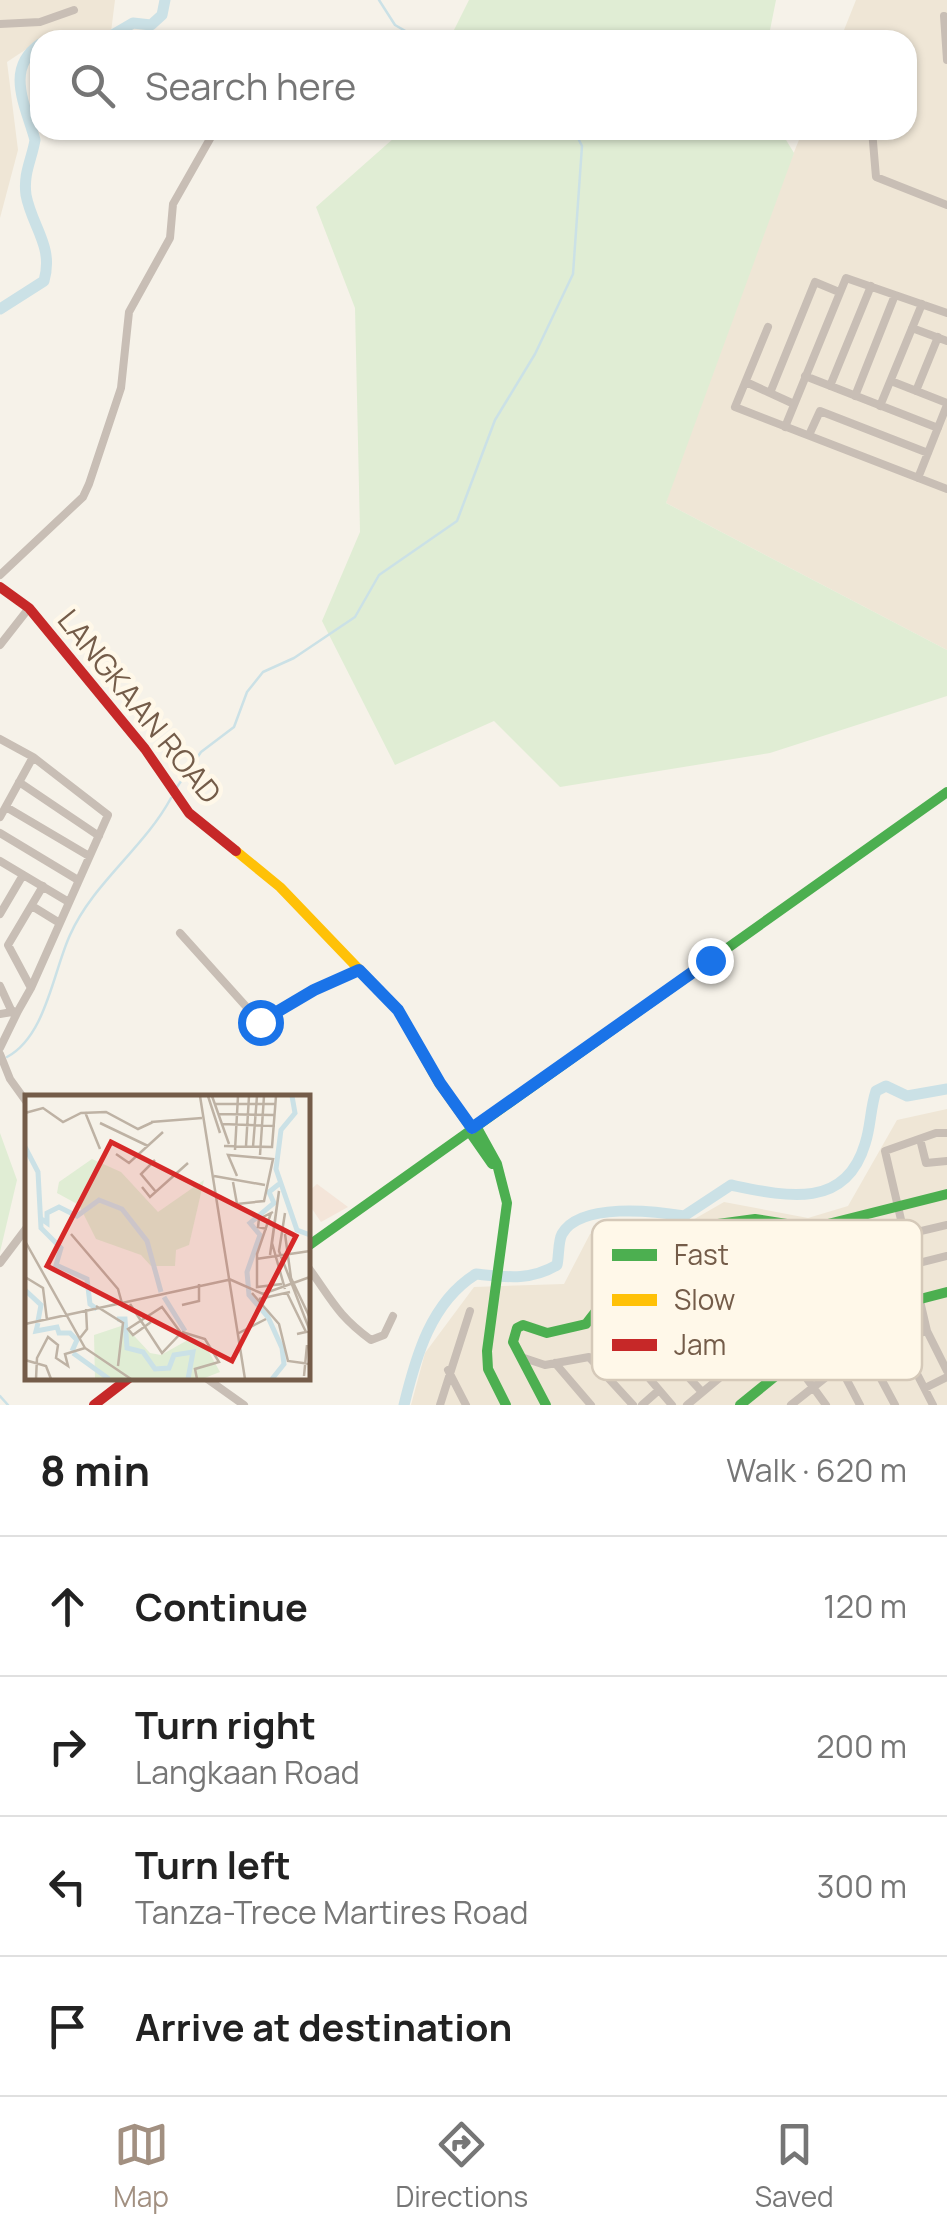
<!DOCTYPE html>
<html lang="en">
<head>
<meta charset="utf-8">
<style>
	:root { --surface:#fff; --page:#f2f2f2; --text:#222; --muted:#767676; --line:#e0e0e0; --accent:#a29081 }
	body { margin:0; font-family:Manrope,sans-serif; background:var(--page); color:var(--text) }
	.stop { position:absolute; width:30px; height:30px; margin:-22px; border:8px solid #1a73e8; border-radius:50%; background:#fff }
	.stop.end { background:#1a73e8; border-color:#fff; box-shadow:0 2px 10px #0008 }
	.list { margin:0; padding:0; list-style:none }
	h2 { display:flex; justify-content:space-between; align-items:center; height:130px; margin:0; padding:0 40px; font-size:42px }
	h2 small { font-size:32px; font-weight:400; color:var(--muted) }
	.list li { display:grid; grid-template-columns:65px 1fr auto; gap:30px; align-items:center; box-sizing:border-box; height:140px; padding:0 40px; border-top:2px solid var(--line) }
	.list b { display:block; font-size:38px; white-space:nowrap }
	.list p { margin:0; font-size:32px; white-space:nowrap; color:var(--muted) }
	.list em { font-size:32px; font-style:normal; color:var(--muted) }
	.icon { flex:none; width:55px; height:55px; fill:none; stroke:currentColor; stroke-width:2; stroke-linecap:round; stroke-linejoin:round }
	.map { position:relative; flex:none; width:947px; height:1405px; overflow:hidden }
	.search { position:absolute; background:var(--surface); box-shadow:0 2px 8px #0004; left:30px; right:30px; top:30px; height:110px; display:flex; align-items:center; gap:25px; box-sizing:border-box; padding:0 35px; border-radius:30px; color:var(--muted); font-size:38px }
	.sheet { height:690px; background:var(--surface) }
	nav { display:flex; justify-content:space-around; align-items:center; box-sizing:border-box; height:140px; border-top:2px solid var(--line); background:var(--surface); font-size:28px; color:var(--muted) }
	nav a { display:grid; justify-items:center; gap:5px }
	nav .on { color:var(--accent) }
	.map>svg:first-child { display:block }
	.residential { fill:#efe6d6 }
	.commercial { fill:#f4e5d9 }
	.green { fill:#e0edd4 }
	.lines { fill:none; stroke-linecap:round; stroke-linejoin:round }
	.stream { stroke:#cbe1e6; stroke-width:2.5 }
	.river { stroke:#cbe1e6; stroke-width:11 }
	.street { stroke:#c8beb5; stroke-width:8 }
	.fast { stroke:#4caf50; stroke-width:10 }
	.slow { stroke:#ffc107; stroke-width:10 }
	.jam { stroke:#c62828; stroke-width:10 }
	.route { stroke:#1a73e8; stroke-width:12 }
	.labels { text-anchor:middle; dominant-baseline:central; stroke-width:9; stroke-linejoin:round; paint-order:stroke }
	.street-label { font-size:30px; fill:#745c49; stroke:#fff8e9 }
	.inset-river { fill:none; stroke:#cbe1e6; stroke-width:5 }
	.inset-road { fill:none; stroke:#beb2a4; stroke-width:2.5 }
	.view { fill:#d62828; fill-opacity:0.15; stroke:#d62828; stroke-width:5 }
	.inset-edge { fill:none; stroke:#745c49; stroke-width:5 }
	.key { fill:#fff8e9; stroke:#d5c9b9; stroke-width:2.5 }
	.key-label { font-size:28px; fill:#745c49 }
</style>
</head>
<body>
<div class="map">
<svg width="947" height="1405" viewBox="0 0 947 1405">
	<rect width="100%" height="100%" fill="#f6f2e9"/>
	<path class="residential" d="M0,0H115L110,40H40L7,62L18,150L0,218Z
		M856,0H947V650L666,503L694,398L803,130H907V40H840Z
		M947,1109V1405H411L425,1353L474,1287L564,1284L590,1234L684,1225L724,1202L808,1218L848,1206L897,1120Z"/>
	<path class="commercial" d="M317,1184L348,1207L321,1222L308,1203V1192Z"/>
	<path class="green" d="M469,0H776L768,40H449Z
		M403,130H780L794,153L666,503L947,650V696L770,753L560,787L494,721L395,765L322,621L360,532L355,308L316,207Z
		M0,1133L17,1180L0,1252Z"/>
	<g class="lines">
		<path class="stream" d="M379,0L395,25L421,40
			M177,787L201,752L234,727L247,692L263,672L294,658L355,617L379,575L457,521L495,420L535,354L573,274L582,146L574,130
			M7,1057C46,1036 53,972 70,935C93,883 144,848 171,798
			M0,1396L8,1405"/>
		<path class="river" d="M104,40L133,23L151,25L162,15L165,0
			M0,309L44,281C54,246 32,227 26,195C23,173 32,159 35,140C26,106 4,69 40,44
			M404,1405C416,1356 431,1302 476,1274C506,1277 530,1281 557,1265C559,1257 558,1241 562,1234C580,1202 655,1211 684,1216L731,1185C784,1196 845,1211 865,1144C871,1126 870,1109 876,1091L886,1086L907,1096L947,1089"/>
		<path class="street" d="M944,16L947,60
			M0,24L40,22L74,10
			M872,130L876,177L947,205
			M768,327L735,407L947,489
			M912,328L947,341
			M805,376L938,428
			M891,381L947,403
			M746,382L794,404
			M830,386L871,286
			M916,391L938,337
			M770,393L815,282L839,292
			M855,396L895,295
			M880,406L922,304
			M785,427L846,278L947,313
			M809,435L820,411L928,453
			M918,478L947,405
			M0,575L83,497L89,484L121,388L129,312L170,238L173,204L215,130
			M0,645L29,608
			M0,739L33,757L108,815L31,988L18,1011L0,1014
			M19,782L99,836
			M6,807L89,856
			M0,817L33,757
			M0,833L78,880
			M0,861L67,901
			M32,906L58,922
			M0,914L23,875
			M180,933L260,1022L314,989L359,970
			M0,986L12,1012
			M31,988L8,945L43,886
			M0,1048L18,1011
			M0,1054L10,1079L28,1104
			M947,1133H936L885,1151L927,1331L947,1371
			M920,1139L926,1163L947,1161
			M756,1220L799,1269
			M718,1224L776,1289
			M687,1237L773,1332L826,1405
			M664,1254L749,1353
			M0,1263L28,1226
			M631,1266L726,1372
			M308,1267C332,1300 337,1315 371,1340L384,1335L393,1316
			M610,1291L702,1392
			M753,1309L799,1269L828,1253L947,1225
			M596,1316L672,1405
			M898,1337L933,1405
			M864,1347L895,1405
			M521,1357L545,1365L589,1357L633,1405
			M555,1363L591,1405
			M839,1365L860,1405
			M448,1370L466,1405
			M206,1378L244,1405
			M925,1388L947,1377
			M440,1405L470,1311
			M642,1405L659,1390
			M687,1405L831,1285L947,1256
			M791,1405L864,1347L927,1331"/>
		<path class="fast" d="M476,1126L497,1164L507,1203L487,1351L488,1369L506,1405
			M469,1131L492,1164
			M308,1246L947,792
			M546,1405L513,1342L517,1328L523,1325L547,1333L586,1324L631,1266L664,1254L687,1237L718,1224L755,1219L812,1228L947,1194
			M740,1405L847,1318L947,1292"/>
		<path class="slow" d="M236,851L280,887L398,1010L439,1083L472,1129"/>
		<path class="jam" d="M0,587L29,608L145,749L189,813L236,851
			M94,1405L129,1378"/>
	</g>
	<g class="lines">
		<path class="route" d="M260,1022L314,990L359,970L398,1010L440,1083L472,1128L710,960"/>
	</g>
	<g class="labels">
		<g class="street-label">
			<text transform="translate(140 706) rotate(51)">LANGKAAN ROAD</text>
		</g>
	</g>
	<g transform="translate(25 1095)">
		<rect width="285" height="285" fill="#f6f2e9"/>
		<path d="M67,64L96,77L133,117L179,85L164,150L151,155L150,171H126L116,160L71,144L54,110L32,98L34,87ZM99,230L125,258L136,260L161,246L179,248L195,277L177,284H70L69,240Z" fill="#e0edd4"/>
		<path class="inset-river" d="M267,1L270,18L256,35L251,74L272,135L285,140M0,52L13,77L16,133L36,153L31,170L62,184L65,209L72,214M15,123L22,128V118L34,112L52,121L74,105L97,114L122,146L136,197M0,195L16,210L13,226M139,202L160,236M92,224H100L102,253L118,257L130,274L144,273L149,260L168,257L163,284M13,228L11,236L32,232L34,238H45L52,245L47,256M48,258L84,284M247,284L259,269L257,253L243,222L224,200L222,177L235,140L225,128L249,108L244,97L254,89"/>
		<path class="inset-road" d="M175,1L220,284M183,1L195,38M187,1L204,49M190,9H250M60,17L75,54M0,18L18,13L38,27L56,18L81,17L113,34L128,27M193,19L249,20M126,27L177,23M75,28L123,51M197,29L250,31M199,51L247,52L251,1M221,51L224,1M228,52L232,1M210,55L213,1M91,59L104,68L138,37M235,60L239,1M130,65L116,79L131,97M0,72V119M189,81L240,90M208,87L212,109L239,106L248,64L203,60L212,81M117,92L125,102L163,68M246,118L232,159V192L257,189M260,118L254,156L285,236L272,239M242,134L233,132L234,124L248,117M46,139L93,194L98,212M260,139L266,183L285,223M0,146L60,253L106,284M245,160L254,96L247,148L260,194M231,164L285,156M0,182L18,193L22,225M204,184L238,199L285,182M227,198L254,229L263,266L285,269M262,198L281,237M234,204L265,197M105,209L137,258L156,238M157,210L174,206V189M71,211L98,228L93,271M126,227L108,240L103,234L137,212L156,238M0,229L203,185M157,237L180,244L194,267L170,274L172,284M212,239L241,224M55,243L62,234L61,214M0,265L21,271L26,284M279,281L282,250M11,284L12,263L23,242L33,250L31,263L43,271L40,259L60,253"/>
		<path class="view" d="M86,47L271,141L207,266L22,171Z"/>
		<rect width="285" height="285" class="inset-edge"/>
	</g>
	<rect x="592" y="1220" width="330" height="160" rx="15" class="key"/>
	<rect x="612" y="1249" width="45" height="12" fill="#4caf50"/>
	<rect x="612" y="1294" width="45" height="12" fill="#ffc107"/>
	<rect x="612" y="1339" width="45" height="12" fill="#c62828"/>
	<g class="key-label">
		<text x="674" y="1265">Fast</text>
		<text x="674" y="1310">Slow</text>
		<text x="674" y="1355">Jam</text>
	</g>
</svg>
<div class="stop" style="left:260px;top:1022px"></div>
<div class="stop end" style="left:710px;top:960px"></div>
<div class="search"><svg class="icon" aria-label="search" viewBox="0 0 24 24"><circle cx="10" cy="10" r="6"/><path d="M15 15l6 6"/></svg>Search here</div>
</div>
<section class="sheet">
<h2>8 min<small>Walk · 620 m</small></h2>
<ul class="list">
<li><svg class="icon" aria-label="ahead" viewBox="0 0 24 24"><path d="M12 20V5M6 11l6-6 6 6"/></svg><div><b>Continue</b></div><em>120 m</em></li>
<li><svg class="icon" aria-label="right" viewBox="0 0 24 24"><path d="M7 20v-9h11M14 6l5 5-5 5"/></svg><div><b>Turn right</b><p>Langkaan Road</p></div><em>200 m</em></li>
<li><svg class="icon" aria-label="left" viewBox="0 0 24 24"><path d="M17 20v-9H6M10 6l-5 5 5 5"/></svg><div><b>Turn left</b><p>Tanza-Trece Martires Road</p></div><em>300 m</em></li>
<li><svg class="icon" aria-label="arrive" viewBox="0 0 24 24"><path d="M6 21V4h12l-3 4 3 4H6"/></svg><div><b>Arrive at destination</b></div></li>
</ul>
</section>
<nav>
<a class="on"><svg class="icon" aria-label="map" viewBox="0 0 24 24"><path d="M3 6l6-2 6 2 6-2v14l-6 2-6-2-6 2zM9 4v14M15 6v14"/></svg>Map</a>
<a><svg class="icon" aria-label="directions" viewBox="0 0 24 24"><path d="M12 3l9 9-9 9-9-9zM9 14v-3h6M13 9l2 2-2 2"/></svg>Directions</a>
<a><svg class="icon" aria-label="saved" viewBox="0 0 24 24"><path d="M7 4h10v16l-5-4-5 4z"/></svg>Saved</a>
</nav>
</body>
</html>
